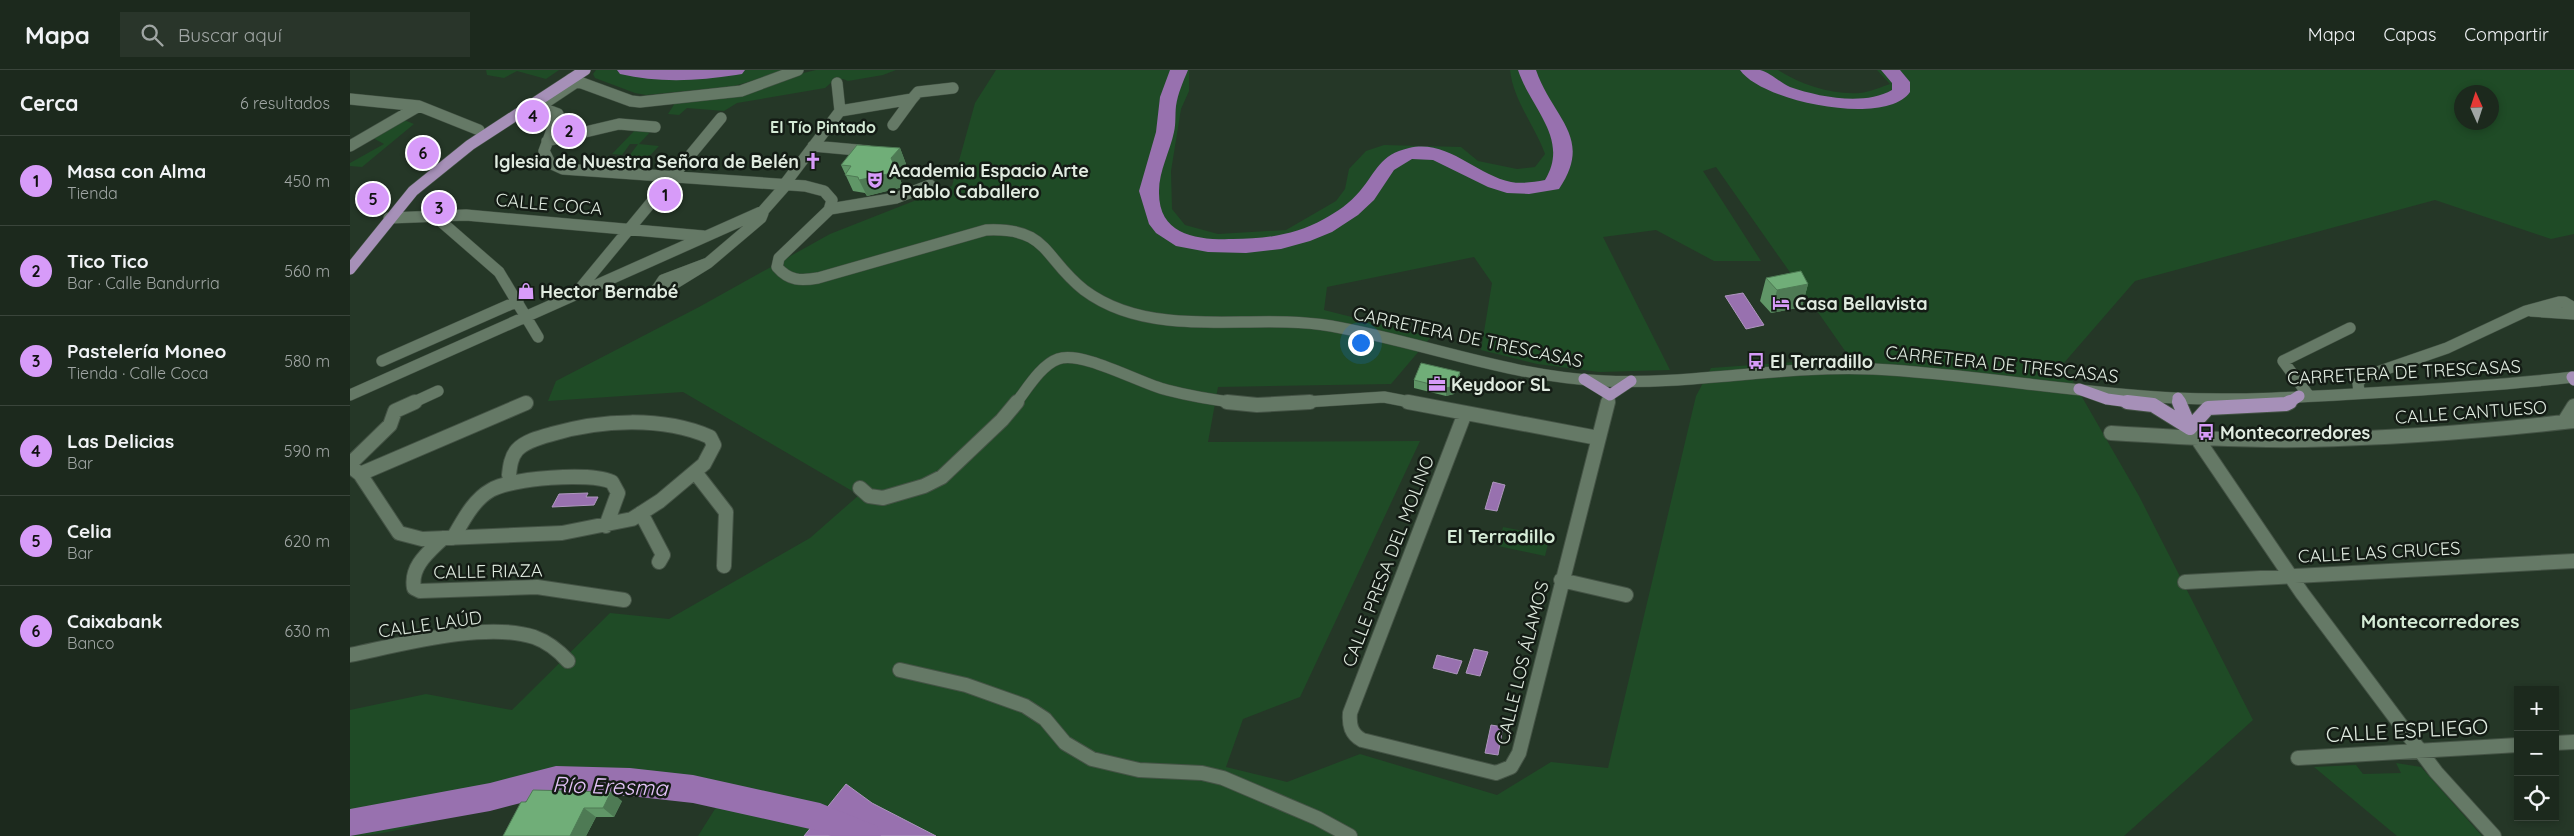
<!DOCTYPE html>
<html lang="es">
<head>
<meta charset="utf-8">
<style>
	:root { --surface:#1c291d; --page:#29352a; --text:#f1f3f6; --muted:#a0a6a4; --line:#3a453b; --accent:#d79bf9 }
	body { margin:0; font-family:Quicksand,sans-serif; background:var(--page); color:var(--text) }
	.controls { position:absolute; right:15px; bottom:15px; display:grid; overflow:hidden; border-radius:0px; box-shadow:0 2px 8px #0003 }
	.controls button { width:45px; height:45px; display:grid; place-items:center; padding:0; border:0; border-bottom:1px solid var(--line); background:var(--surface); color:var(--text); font:25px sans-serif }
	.compass { position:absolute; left:2104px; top:15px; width:45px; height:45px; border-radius:50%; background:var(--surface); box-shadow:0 2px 8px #0003; rotate:357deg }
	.you { position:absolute; left:1010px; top:272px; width:18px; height:18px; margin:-12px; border:4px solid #fff; border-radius:50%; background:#1a73e8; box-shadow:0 0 0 8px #1a73e833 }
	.badge { display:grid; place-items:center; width:32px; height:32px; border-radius:50%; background:var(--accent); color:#111; font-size:16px; font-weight:700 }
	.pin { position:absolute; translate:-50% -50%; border:2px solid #fff; box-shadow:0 1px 5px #0006 }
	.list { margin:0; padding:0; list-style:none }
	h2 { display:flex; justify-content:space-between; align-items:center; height:65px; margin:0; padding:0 20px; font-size:21px }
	h2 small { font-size:16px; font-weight:400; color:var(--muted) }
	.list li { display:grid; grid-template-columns:32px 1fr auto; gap:15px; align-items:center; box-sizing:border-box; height:90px; padding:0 20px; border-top:1px solid var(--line) }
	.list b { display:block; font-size:19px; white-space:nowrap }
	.list p { margin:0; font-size:16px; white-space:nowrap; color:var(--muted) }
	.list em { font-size:16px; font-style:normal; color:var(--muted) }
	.icon { flex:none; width:28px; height:28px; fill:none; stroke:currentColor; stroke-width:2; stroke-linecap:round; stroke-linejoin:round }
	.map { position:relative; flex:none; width:2224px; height:766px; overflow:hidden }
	header { display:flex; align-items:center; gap:30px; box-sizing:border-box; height:70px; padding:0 25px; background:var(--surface); border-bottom:1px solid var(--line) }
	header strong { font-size:24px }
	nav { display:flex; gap:28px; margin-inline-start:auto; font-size:18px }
	.search { width:350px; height:45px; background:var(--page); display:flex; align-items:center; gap:12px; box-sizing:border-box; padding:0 18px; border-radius:0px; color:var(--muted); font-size:19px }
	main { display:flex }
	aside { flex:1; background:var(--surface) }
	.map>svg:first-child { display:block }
	.green { fill:#1f4b26; fill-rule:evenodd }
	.water { fill:#9871af; stroke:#ae96be }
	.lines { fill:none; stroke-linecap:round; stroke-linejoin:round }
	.river { fill:#9871af; fill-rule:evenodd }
	.minor-far1-casing { stroke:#445345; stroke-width:12 }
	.minor-casing { stroke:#445345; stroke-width:16 }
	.major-far1-casing { stroke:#445345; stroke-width:12 }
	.major-casing { stroke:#445345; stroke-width:16 }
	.minor-far1 { stroke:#657966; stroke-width:11 }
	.minor { stroke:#657966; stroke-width:14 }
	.major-far1 { stroke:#a690b8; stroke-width:11 }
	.major { stroke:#a690b8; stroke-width:14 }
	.wall { fill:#609667 }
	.shaded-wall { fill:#4e7a54 }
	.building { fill:#70ae78; stroke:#4e7a54 }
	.labels { text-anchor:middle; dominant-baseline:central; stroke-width:5; stroke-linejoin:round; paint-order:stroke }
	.far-neighbourhood-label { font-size:16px; font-weight:bold; fill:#d4ead5; stroke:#141c15 }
	.poi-label { font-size:18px; font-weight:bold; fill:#e0ebe0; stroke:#141c15; text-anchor:start }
	.street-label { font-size:18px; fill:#e0ebe0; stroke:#141c15 }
	.neighbourhood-label { font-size:19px; font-weight:bold; fill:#d4ead5; stroke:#141c15 }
	.near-street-label { font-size:21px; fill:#e0ebe0; stroke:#141c15 }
	.near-water-label { font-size:22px; font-style:italic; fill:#e5c4f9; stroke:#141c15 }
</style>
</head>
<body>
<header>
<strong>Mapa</strong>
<div class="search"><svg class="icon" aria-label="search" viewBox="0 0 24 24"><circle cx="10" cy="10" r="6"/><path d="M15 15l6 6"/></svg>Buscar aquí</div>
<nav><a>Mapa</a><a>Capas</a><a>Compartir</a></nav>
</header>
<main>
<aside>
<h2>Cerca<small>6 resultados</small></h2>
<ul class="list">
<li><span class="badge">1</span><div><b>Masa con Alma</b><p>Tienda</p></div><em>450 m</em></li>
<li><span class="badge">2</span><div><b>Tico Tico</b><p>Bar · Calle Bandurria</p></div><em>560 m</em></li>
<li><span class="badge">3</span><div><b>Pastelería Moneo</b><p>Tienda · Calle Coca</p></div><em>580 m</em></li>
<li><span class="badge">4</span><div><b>Las Delicias</b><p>Bar</p></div><em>590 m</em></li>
<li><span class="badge">5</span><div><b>Celia</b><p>Bar</p></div><em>620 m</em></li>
<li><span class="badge">6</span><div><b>Caixabank</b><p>Banco</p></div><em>630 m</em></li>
</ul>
</aside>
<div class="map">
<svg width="2224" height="766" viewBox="0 0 2224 766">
	<rect width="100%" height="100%" fill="#253727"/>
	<path class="green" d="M136,0H209L196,9L167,1L154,8L137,5Z
		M246,0H440L384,16L296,25L285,23L245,8L243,4Z
		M466,0H546L533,5L498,11L493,9L483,11L475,18L387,33L374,41L337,38L329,45L318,44L325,33Z
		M646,0H839V21L831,39L821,101L822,139L835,155L868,164L936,160L986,131L995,119L999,99L1016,81L1034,75L1111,77L1128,91L1167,99L1185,97L1195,84C1185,56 1163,30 1160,0H1428C1452,15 1482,25 1510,23C1520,22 1531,17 1540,14L1527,0H2224V164L2201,169L2085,130L1785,211L1713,294L1789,426L1903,650L1774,766H348L370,731C277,707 207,721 115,742C78,751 39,766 0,766V640L76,624L162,640L260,543L319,549L460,468L509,425L333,322L198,331L206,311L349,237L480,164L602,116L625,33ZM2112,22H2142V52H2112ZM1366,97L1500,288L1361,298L1346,326L1258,698L1201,692L1147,725L1010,684L937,712L876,697L893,649L950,627L1070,371L858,372L868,317L1041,314L1081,267L974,240L977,217L1124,187L1142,213L1131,280L1187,294L1249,302L1320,300L1253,167L1306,160L1364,191H1411L1353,101Z
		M54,50L64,54L12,97L0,96V93L34,74L23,68Z
		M287,58L303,59L289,74L309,76L292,94H289L295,87L279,86L288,74H280L272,85L262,84Z
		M1153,457L1200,466L1195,486L1148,476Z
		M2046,693L2071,697L2132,766H2047L1964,697L2006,695L2013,704L2051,703Z"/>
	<path class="water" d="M1393,223L1414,255L1396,259L1375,226Z
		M1143,412L1155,415L1147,441L1135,439Z
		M238,423L236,427H248L244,435L202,437L209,424Z
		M1124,579L1138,582L1130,606L1116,603Z
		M1087,585L1112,591L1107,604L1083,598Z
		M1141,655L1153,657L1148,685L1135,683Z
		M496,714L522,733L586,766H454Z"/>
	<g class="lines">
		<path class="river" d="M267,0H395L392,4L386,5C348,11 308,13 270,4Z
			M820,0H838C833,12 828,23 826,36C825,45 826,54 824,62C820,81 809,101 809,121C808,166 848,170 883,169C915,169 945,165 974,149C987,142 1000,133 1010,121C1027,101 1029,85 1059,78C1098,69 1126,105 1161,112C1172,114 1184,112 1195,110C1220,69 1181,39 1168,0H1186C1203,49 1244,67 1209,119L1179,124L1157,123L1138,117L1083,90L1062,89L1044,100L1024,130L1008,145L982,162L960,171L931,179L896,183L858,182L826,176L806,163L799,154L789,121L806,62L810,27Z
			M1390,0C1396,0 1404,0 1410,0C1420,2 1430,13 1440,17C1469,27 1514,36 1542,20V13L1531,0H1550L1560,12V22C1536,57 1412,32 1390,0Z
			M206,696L280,698L343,705L470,733L527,756L531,766H481L469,761L343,733L280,726L206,724L140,741L0,766V739L140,713Z"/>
		<g class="minor-far1-casing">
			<path id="minor-far1" d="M221,9L281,31L290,32L391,21L448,0
				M0,29L69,36L129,60
				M562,29L568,22L603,18
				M181,34L208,44L194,81L200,93L213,99L455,116L474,121L482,130L479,140L429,188L427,197C439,211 451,211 468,208L636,160C699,157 693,188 734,220C758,238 789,247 818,250C872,256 927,247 981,256C1072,272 1160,307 1254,311C1344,315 1433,295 1523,299C1624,304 1723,323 1824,328C1889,331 1955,327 2020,323C2088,319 2156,315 2224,307
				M192,38L198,31L228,11
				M490,41L562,29L543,55
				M197,71L269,54L305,57
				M0,76L69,36
				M463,76L518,81
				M434,115L490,41L487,13
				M480,139L546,128L580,115
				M39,148L116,145L353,166
				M87,148L149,202L188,267
				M358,193L319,217L307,219L313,210Z
				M358,193L411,148L413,143
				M228,221L371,48
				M2181,241L2224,244
				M32,291L168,231
				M2009,323L2008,313L2013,307L2097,278L2176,241L2209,232H2214L2224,238
				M0,325L413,141L436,115
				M1959,326L1933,291L2000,258
				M62,333L88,321
				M666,333C677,319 691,295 708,289C732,280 791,314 817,320C840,326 864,330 888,333
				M940,333L1034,327L1065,333
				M1258,333L1260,325"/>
		</g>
		<g class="minor-casing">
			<path id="minor" d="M877,332L907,335L960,332
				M1058,332L1248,368
				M1115,343L1000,643C999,655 1001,664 1012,670L1146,703L1161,697L1169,683L1258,332
				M2214,352L2224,336
				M1840,358L1952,523L2086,702L2144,766
				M1761,363C1825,367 1890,371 1955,370C2045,368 2135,361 2224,351
				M0,394L40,355L45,341L65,332
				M0,396L10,404L49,463L72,469L212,463L282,449L310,431L354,394L364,375L360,367C312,346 250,350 202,364C191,367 175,371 167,380C161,387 160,396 159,405
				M345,402L376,442L374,496
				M10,404L176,333
				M510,418L519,426L533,428L574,416L592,407L652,350L667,332
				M291,443L313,485L309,492
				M93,468C79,482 60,496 64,518L70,521L187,517L274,530
				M103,468C113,451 123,430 141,420C162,408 239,402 262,412L268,423L256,456
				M1211,510L1276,525
				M1835,512L2224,491
				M0,585C49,575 135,551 184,567C198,572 208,580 218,591
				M550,600L616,615L675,636L695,649L715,673L742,689L789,700L852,703L873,708L967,748L1000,766
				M2205,673L2224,672
				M1948,688L2168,675"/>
		</g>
		<g class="major-far1-casing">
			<path id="major-far1" d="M0,199L63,121L120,75L235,0
				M2222,307L2224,310
				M1234,309L1260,325L1281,311
				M1729,319L1757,329L1787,333
				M1828,328L1830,333
				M1938,333L1949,326"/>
		</g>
		<g class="major-casing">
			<path id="major" d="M1777,332L1803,335L1840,358
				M1829,332L1840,358
				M1840,358L1858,338L1936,334L1940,332"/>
		</g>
		<use href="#minor-far1" class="minor-far1"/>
		<use href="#minor" class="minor"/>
		<use href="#major-far1" class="major-far1"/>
		<use href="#major" class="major"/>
	</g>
	<path class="wall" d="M550,78L556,94L548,104L553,117L517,126L515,123L503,121L491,95Z
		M1416,208L1458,214L1452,237L1421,243L1410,231Z
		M1110,302V310L1104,324L1096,326L1064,318V310Z
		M272,731L264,747H246L236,766H153L176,732Z"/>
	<path class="shaded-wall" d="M550,78L556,94L548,104L553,117L517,126L509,110L541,88Z
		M1458,214L1452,237L1421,243L1427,220Z
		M1110,302V310L1104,324L1096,326V318Z
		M261,722L272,731L264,747L253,738Z
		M234,738L246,747L236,766H220Z"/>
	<path class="building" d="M507,75L550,78L541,88L547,102L509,110L508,107L495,105L501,96L491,95Z
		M1451,201L1458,214L1427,220L1416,208Z
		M1071,293L1110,302L1104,316L1096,318L1064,310Z
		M183,720L261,722L253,738H234L220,766H153L171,732H176Z"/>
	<defs>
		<g id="church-bare" transform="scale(1.35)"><path d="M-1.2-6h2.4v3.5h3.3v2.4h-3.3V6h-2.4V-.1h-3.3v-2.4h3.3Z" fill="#d79bf9" stroke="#141c15" stroke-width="2.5" paint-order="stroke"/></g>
		<g id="theatre-bare" transform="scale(1.35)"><path d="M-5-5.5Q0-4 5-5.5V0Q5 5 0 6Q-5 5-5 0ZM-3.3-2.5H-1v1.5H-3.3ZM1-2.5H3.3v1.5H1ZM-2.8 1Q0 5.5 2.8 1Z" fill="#d79bf9" stroke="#141c15" stroke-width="2.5" paint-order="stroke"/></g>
		<g id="shop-bare" transform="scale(1.35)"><path d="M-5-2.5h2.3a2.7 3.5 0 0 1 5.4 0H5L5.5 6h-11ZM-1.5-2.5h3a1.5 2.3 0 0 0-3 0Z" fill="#d79bf9" stroke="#141c15" stroke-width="2.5" paint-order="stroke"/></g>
		<g id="hotel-bare" transform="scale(1.35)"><path d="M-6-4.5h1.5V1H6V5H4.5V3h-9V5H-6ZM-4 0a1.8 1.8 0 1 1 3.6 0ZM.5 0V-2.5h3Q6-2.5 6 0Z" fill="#d79bf9" stroke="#141c15" stroke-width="2.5" paint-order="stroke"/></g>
		<g id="bus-bare" transform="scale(1.35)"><path d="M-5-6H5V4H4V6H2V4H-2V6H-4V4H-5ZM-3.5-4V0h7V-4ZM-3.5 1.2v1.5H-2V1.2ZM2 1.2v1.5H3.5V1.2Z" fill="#d79bf9" stroke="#141c15" stroke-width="2.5" paint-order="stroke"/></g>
		<g id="office-bare" transform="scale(1.35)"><path d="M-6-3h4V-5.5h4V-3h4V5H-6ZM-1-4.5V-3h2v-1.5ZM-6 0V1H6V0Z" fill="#d79bf9" stroke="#141c15" stroke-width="2.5" paint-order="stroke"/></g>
	</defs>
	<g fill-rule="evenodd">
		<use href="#church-bare" x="463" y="91"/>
		<use href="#theatre-bare" x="525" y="110"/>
		<use href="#shop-bare" x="176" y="221"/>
		<use href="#hotel-bare" x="1431" y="233"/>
		<use href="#bus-bare" x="1406" y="291"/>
		<use href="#office-bare" x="1087" y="314"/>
		<use href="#bus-bare" x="1856" y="362"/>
	</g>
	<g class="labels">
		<g class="far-neighbourhood-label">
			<text x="473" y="57">El Tío Pintado</text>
		</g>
		<g class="poi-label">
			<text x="449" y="91" text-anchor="end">Iglesia de Nuestra Señora de Belén</text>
			<text x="539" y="100">Academia Espacio Arte<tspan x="539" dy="21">- Pablo Caballero</tspan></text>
			<text x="190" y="221">Hector Bernabé</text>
			<text x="1445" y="233">Casa Bellavista</text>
			<text x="1420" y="291">El Terradillo</text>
			<text x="1101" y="314">Keydoor SL</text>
			<text x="1870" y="362">Montecorredores</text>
		</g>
		<g class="street-label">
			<text transform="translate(199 134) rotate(5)">CALLE COCA</text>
			<text transform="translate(1118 267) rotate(12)">CARRETERA DE TRESCASAS</text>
			<text transform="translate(1652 294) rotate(6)">CARRETERA DE TRESCASAS</text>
			<text transform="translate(2054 302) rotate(-3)">CARRETERA DE TRESCASAS</text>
			<text transform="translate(2121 342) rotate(-4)">CALLE CANTUESO</text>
			<text transform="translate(2029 482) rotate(-3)">CALLE LAS CRUCES</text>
			<text transform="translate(1038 491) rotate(-69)">CALLE PRESA DEL MOLINO</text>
			<text transform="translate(138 501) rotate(-1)">CALLE RIAZA</text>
			<text transform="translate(80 554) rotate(-8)">CALLE LAÚD</text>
			<text transform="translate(1172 593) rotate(-76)">CALLE LOS ÁLAMOS</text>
		</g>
		<g class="neighbourhood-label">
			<text x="1151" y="466">El Terradillo</text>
			<text x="2090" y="551">Montecorredores</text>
		</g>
		<g class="near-street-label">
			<text transform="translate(2057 660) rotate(-3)">CALLE ESPLIEGO</text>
		</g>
		<g class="near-water-label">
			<text transform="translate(260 716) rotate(2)">Río Eresma</text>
		</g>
	</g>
</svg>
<div class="controls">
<button>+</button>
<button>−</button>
<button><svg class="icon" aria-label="locate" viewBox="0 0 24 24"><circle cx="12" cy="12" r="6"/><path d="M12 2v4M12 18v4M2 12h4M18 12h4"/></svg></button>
</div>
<svg class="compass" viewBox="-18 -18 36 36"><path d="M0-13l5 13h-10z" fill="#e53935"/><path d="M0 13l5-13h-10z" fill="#a0a6a4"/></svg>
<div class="you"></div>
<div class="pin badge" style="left:315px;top:125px">1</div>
<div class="pin badge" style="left:219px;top:61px">2</div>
<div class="pin badge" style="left:89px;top:138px">3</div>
<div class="pin badge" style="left:183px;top:46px">4</div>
<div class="pin badge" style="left:23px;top:129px">5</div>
<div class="pin badge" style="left:73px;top:83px">6</div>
</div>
</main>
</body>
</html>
